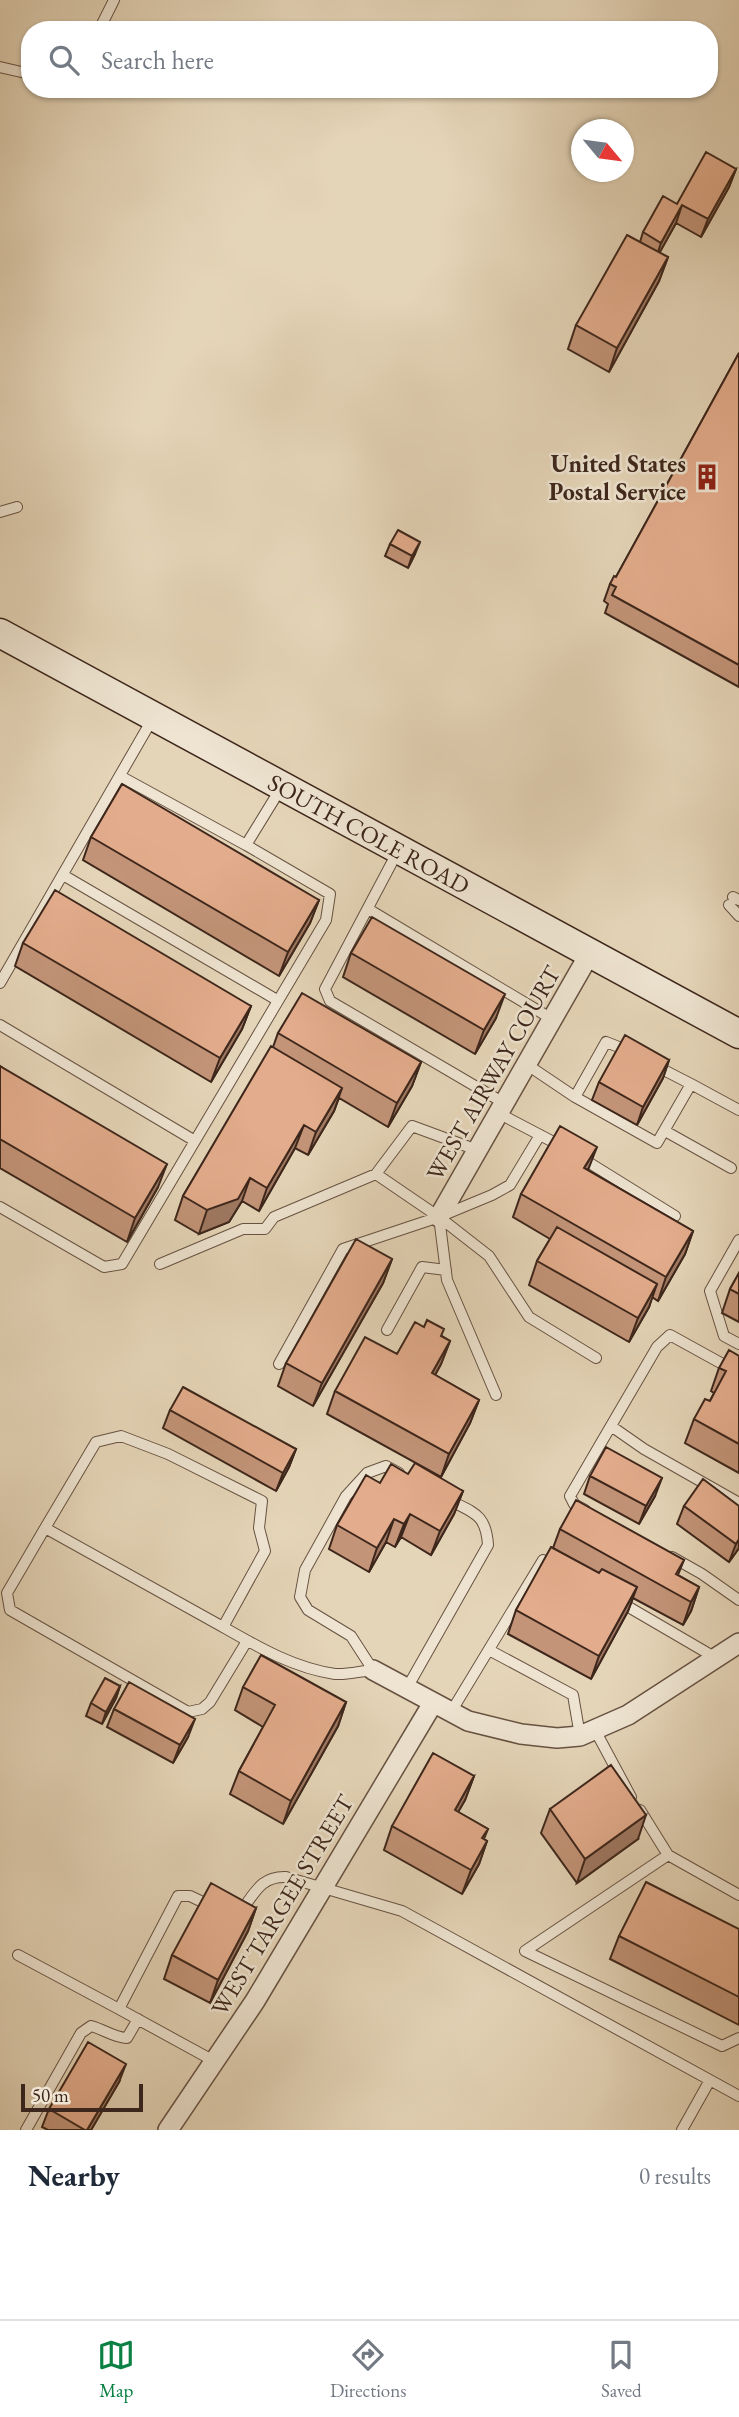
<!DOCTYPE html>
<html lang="en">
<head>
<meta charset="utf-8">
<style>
	:root { --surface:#fff; --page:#f2f2f3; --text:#1f2937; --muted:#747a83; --line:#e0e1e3; --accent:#0b8043 }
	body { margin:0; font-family:"EB Garamond",serif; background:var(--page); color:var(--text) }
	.compass { position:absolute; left:571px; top:119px; width:63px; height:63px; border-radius:50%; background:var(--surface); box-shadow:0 2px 5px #0004; rotate:119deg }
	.scale { position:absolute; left:21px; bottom:18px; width:122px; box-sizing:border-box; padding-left:7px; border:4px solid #3d261b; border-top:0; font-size:19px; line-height:24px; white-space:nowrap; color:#3d261b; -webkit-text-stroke:5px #eee4d1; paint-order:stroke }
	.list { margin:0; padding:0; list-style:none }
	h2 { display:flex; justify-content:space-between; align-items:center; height:91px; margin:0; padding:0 28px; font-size:30px }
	h2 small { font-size:23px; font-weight:400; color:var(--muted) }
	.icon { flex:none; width:38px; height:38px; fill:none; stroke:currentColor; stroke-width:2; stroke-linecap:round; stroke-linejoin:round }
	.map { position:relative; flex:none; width:739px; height:2130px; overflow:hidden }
	.search { position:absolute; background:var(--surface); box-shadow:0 2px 5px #0004; left:21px; right:21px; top:21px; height:77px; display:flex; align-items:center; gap:18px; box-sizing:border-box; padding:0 24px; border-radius:28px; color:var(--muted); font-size:26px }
	.sheet { height:189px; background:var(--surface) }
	nav { display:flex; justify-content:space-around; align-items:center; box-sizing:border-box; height:98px; border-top:2px solid var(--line); background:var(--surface); font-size:19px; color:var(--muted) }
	nav a { display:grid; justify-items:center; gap:4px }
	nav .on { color:var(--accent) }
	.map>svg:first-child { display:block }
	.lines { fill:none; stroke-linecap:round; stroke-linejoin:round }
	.lane-casing { stroke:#675242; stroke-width:12 }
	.street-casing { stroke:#675242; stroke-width:22 }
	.secondary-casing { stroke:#3d261b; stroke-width:31 }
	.lane { stroke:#eee4d1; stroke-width:10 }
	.street { stroke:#eee4d1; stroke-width:19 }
	.secondary { stroke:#eee4d1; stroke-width:28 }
	.wall { fill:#c39478; stroke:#3d261b; stroke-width:2 }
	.shaded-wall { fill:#9f7862; stroke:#3d261b; stroke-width:2 }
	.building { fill:#e3ac8c; stroke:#3d261b; stroke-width:2 }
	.labels { text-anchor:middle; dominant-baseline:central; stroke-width:5; stroke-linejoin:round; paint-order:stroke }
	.poi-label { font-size:24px; font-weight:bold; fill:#3d261b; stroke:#eee4d1; text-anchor:end }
	.street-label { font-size:24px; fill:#3d261b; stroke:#eee4d1 }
</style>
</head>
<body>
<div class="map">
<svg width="739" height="2130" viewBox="0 0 739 2130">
	<rect width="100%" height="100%" fill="#e5d5b8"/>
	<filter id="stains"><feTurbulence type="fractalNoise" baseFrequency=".00286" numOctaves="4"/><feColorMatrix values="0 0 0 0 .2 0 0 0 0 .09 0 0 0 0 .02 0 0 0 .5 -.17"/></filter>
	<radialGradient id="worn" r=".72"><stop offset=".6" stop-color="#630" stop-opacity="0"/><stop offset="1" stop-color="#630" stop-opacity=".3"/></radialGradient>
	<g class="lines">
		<g class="lane-casing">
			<path id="lane" d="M99,30L114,0
				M0,67L30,74
				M0,512L17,507
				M120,776L246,845
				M398,851L325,989L330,1001L504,1103
				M63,875L277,1000
				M733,897L739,900
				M729,905L739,916
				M368,909L552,1019
				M0,983L153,718
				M0,1025L195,1141
				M526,1064L575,1097L657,1143L691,1084L654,1065
				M691,1084L739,1110
				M575,1097L606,1042L629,1051
				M498,1113L561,1146
				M665,1131L731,1168
				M580,1157L675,1216
				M376,1174L439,1217L489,1256L529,1317L596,1358
				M0,1207L104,1267L122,1264L326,920L330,894L246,845L281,788
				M439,1217L447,1280L496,1395
				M739,1240L710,1291L724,1336L739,1344
				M160,1264L243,1229H265L274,1217L376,1174L412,1126L477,1150
				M387,1330L422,1267L446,1270
				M279,1364L343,1249L439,1217L492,1195L510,1185L540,1135
				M611,1426L644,1449L739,1503
				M585,1510L574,1504L570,1496L657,1347L670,1335L739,1373
				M45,1528L7,1593L10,1610L188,1712L202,1709L210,1702L247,1641
				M672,1557L702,1574L739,1600
				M620,1602L716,1658
				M223,1627L265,1551L259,1528L262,1501L168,1454L121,1436L96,1442L45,1528L223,1627C258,1647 294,1668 335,1674C347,1675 361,1671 373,1670L351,1636L308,1610L300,1597L305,1570L346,1496L367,1473L386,1466L399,1473
				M489,1650L573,1695L580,1736
				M407,1688L488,1545C486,1514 474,1513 449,1500
				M451,1712L543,1560L554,1567
				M595,1730L631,1797
				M640,1810L668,1855L739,1895
				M668,1855L525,1951L722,2046L739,2038
				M213,1907L190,1896H178L119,2009L214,2061
				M241,1911C255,1893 261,1876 286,1877L402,1911L739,2096
				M18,1955L119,2009
				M26,2130L81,2033L91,2026C103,2029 115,2038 127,2038L138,2019
				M682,2130L710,2080"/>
		</g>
		<g class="street-casing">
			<path id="street" d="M439,1217L590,953
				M373,1670L468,1721L521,1734L557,1738L580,1736L628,1715L739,1643
				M168,2130L255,2001L433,1703"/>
		</g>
		<g class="secondary-casing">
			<g id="secondary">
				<path id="s1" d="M0,633L739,1034"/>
			</g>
		</g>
		<use href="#lane" class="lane"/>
		<use href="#street" class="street"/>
		<use href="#secondary" class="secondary"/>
	</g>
	<path class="wall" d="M736,169L729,187L701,237L676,223L659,253L668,257L659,281L609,372L568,349L576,325L640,242L643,232L677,204Z
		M739,353V687L605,613L608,604L604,601L610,584L616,577Z
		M390,544L415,554L408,568L385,556Z
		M91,837L319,900L310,923L279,976L83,860Z
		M23,943L251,1006L242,1029L211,1082L15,966Z
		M351,953L496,1018L475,1054L343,977Z
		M278,1033L421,1062L412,1086L388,1127L339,1098L334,1111L308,1155L295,1148L259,1211L242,1201L229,1222L199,1234L175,1220L183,1196L273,1047Z
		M669,1060L663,1078L637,1125L592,1100L599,1082Z
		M0,1066L158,1187L127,1242L0,1168Z
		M588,1170L693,1231L685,1254L658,1301L652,1297L649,1307L629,1342L529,1285L537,1261L550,1239L513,1217L521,1194Z
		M392,1259L383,1283L313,1406L278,1386L286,1363Z
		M739,1273V1322L722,1313L730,1289Z
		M442,1336L450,1341L441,1364L435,1375L479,1400L470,1423L441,1477L327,1414L335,1391L397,1354Z
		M739,1356V1473L685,1443L694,1419L710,1401L714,1393L711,1391L719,1368Z
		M170,1410L296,1449L289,1467L276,1491L163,1428Z
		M408,1474L463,1491L454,1514L431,1555L401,1537L395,1547L386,1542L369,1572L329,1549L337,1525L380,1483Z
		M590,1476L655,1496L639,1524L584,1494Z
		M684,1506H739V1548L729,1562L677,1524Z
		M560,1529L684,1560L678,1575L699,1587L691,1611L683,1625L633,1598L628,1611L591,1679L508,1634L516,1610L553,1548Z
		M120,1686L116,1698L102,1724L86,1716L91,1703Z
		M243,1687L346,1702L338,1726L283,1824L230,1794L239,1771L263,1727L235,1710Z
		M114,1709L188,1737L173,1763L107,1727Z
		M474,1776L465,1800L458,1812L488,1829L484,1839L487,1841L479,1864L462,1894L384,1850L392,1826Z
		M550,1809L638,1839L577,1883L541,1833Z
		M256,1908L248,1931L210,2003L164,1979L172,1955Z
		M739,1929V2025L610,1959L619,1936Z
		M119,2082L91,2130H48L42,2127L49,2109Z"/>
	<path class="shaded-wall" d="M736,169L729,187L701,237L708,219Z
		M682,205L676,223L655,261L661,243Z
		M668,257L659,281L609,372L617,348Z
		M420,542L415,554L408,568L412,556Z
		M319,900L310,923L279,976L288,952Z
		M505,994L496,1018L475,1054L484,1030Z
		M251,1006L242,1029L211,1082L220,1058Z
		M669,1060L663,1078L637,1125L643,1107Z
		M421,1062L412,1086L388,1127L397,1103Z
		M342,1088L334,1111L308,1155L316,1132Z
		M304,1125L295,1148L259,1211L267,1188Z
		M597,1147L588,1170L584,1168Z
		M167,1164L158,1187L127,1242L135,1218Z
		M250,1178L242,1201L229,1222L199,1234L207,1210Z
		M693,1231L685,1254L658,1301L666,1277Z
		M392,1259L383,1283L313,1406L322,1383Z
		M657,1284L649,1307L629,1342L638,1318Z
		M450,1341L441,1364L423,1397L432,1373Z
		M479,1400L470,1423L441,1477L449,1454Z
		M296,1449L289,1467L276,1491L283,1473Z
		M662,1478L655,1496L639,1524L646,1506Z
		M463,1491L454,1514L431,1555L440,1531Z
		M410,1514L401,1537L395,1547L404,1524Z
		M394,1519L386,1542L369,1572L377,1548Z
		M739,1539V1548L729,1562L736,1544Z
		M637,1587L628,1611L591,1679L599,1656Z
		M699,1587L691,1611L683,1625L691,1602Z
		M120,1686L116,1698L102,1724L106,1712Z
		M346,1702L338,1726L283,1824L291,1801Z
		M195,1719L188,1737L173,1763L180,1745Z
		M474,1776L465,1800L446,1833L455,1810Z
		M646,1815L638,1839L577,1883L585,1859Z
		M487,1841L479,1864L462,1894L471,1870Z
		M256,1908L248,1931L210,2003L218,1980Z
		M126,2064L119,2082L91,2130H87Z"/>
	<path class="building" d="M706,152L736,169L708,219L682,205L661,243L643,232L663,196L677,204Z
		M627,235L668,257L617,348L576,325Z
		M739,353V665L612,595L616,587L610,584L614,576L616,577Z
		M398,530L420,542L412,556L390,544Z
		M122,784L319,900L288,952L91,837Z
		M55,890L251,1006L220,1058L23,943Z
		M372,917L505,994L484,1030L351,953Z
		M302,993L421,1062L397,1103L278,1033Z
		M625,1035L669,1060L643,1107L599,1082Z
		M271,1046L342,1088L316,1132L304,1125L267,1188L250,1178L238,1199L207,1210L183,1196Z
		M0,1066L167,1164L135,1218L0,1139Z
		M560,1126L597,1147L584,1168L693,1231L666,1277L521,1194Z
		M557,1227L657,1284L638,1318L537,1261Z
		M356,1239L392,1259L322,1383L286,1363Z
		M739,1273V1294L730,1289Z
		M427,1320L444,1329L441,1336L450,1341L432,1373L479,1400L449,1454L335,1391L365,1337L397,1354L415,1322L424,1327Z
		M729,1350L739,1356V1444L694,1419L705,1399L710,1401L726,1371L719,1368Z
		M183,1387L296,1449L283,1473L170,1410Z
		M606,1447L662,1478L646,1506L590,1476Z
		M415,1463L463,1491L440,1531L410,1514L404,1524L394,1519L377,1548L337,1525L366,1475L380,1483L391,1464L408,1474Z
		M703,1479L739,1506V1539L736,1544L684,1506Z
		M576,1500L684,1560L676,1574L699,1587L691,1602L560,1529Z
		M551,1547L599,1573L602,1569L637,1587L599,1656L516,1610Z
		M261,1655L346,1702L291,1801L239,1771L275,1705L243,1687Z
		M105,1678L120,1686L106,1712L91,1703Z
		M129,1682L195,1719L180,1745L114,1709Z
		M433,1753L474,1776L455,1810L488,1829L482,1838L487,1841L471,1870L392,1826Z
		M611,1765L646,1815L585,1859L550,1809Z
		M646,1882L739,1929V1997L619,1936Z
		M211,1883L256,1908L218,1980L172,1955Z
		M88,2042L126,2064L87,2130H85L49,2109Z"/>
	<defs>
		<g id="building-bare" transform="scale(2.1)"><path d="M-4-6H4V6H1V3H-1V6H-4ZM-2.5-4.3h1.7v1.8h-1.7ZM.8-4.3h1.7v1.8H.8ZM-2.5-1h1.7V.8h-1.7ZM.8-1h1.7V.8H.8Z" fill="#8f2418" stroke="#eee4d1" stroke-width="2.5" paint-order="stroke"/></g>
	</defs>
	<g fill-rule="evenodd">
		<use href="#building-bare" x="707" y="477"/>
	</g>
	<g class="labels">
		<g class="poi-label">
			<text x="686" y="463">United States<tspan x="686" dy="28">Postal Service</tspan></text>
		</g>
		<g class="street-label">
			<text stroke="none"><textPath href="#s1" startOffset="420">SOUTH COLE ROAD</textPath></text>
			<text transform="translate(493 1073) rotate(-60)">WEST AIRWAY COURT</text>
			<text transform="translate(282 1905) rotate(-59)">WEST TARGEE STREET</text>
		</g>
	</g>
	<rect width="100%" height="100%" filter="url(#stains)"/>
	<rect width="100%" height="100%" fill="url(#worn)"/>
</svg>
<svg class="compass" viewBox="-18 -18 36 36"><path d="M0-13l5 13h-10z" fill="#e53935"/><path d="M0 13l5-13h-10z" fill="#747a83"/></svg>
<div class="scale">50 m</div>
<div class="search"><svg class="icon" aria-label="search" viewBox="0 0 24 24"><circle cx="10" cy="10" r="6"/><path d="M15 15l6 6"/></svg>Search here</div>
</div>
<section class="sheet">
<h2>Nearby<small>0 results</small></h2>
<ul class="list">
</ul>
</section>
<nav>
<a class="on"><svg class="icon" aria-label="map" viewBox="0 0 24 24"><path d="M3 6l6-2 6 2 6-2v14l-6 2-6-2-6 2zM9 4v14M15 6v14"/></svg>Map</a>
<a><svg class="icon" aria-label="directions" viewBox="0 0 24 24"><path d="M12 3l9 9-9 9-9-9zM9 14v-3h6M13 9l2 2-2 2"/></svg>Directions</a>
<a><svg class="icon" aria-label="saved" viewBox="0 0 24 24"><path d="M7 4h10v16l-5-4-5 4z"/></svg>Saved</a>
</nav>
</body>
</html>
